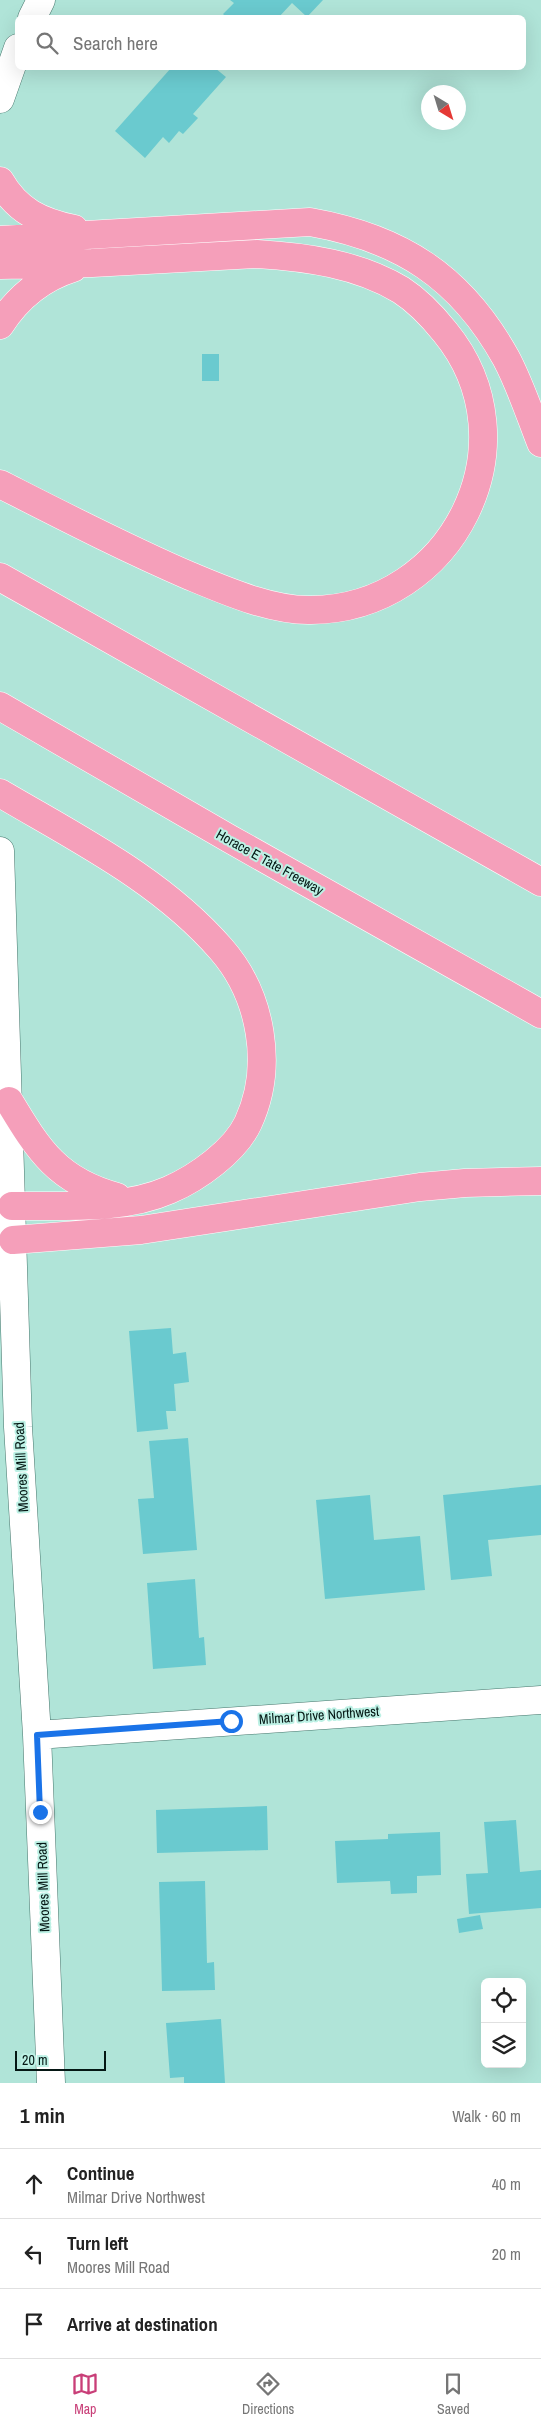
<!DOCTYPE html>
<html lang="en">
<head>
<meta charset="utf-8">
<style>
	:root { --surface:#fff; --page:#f2f2f2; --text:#222; --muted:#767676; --line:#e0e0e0; --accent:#c93f78 }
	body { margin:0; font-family:"Archivo Narrow",sans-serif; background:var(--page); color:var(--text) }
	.controls { position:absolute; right:15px; bottom:15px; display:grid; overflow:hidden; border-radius:8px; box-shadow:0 5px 20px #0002 }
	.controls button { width:45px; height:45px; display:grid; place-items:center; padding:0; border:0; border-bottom:1px solid var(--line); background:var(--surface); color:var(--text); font:25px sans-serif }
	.compass { position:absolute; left:421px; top:85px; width:45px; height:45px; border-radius:50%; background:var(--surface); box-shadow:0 5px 20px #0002; rotate:142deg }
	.scale { position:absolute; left:15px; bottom:12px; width:91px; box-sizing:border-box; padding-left:5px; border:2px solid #041714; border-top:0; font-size:14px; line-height:18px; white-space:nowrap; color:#041714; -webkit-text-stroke:4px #bdf1e5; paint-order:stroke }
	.stop { position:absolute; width:15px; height:15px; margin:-11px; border:4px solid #1a73e8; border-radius:50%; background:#fff }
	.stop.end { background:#1a73e8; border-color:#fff; box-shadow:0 1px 5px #0008 }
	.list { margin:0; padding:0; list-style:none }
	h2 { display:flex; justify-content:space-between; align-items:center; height:65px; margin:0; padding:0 20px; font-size:21px }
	h2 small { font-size:16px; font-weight:400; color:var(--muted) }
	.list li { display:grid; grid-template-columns:32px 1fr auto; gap:15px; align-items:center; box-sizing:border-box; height:70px; padding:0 20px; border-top:1px solid var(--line) }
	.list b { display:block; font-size:19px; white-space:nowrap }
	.list p { margin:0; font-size:16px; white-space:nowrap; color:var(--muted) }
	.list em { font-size:16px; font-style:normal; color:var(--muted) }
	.icon { flex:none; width:28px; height:28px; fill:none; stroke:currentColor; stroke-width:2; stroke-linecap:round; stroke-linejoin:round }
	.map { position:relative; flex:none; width:541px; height:2083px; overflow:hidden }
	.search { position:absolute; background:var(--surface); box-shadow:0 5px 20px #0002; left:15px; right:15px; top:15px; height:55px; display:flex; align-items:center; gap:12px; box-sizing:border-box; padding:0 18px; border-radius:8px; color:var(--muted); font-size:19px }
	.sheet { height:275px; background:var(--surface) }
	nav { display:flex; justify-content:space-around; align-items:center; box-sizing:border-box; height:70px; border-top:1px solid var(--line); background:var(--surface); font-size:14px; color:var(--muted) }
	nav a { display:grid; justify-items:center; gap:2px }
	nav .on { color:var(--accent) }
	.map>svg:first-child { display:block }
	.building { fill:#6acacf }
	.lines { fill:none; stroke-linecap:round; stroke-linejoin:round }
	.minor-casing { stroke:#45766c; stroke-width:29 }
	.highway-casing { stroke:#fff; stroke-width:29 }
	.minor { stroke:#fff; stroke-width:28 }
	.highway { stroke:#f59fba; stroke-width:28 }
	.route { stroke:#1a73e8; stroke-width:6 }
	.labels { text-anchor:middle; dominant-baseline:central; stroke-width:4; stroke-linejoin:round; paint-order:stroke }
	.street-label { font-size:14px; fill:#041714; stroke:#bdf1e5 }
</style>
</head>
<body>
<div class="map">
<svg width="541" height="2083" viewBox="0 0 541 2083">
	<rect width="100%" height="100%" fill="#b0e4d8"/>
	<path class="building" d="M230,0H323L307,17L292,3L278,18H227L223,14L234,3Z
		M171,68H215L226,77L193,114L198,118L183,134L179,131L169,143L163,137L145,158L115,131Z
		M202,354H219V381H202Z
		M171,1328L173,1354L186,1352L189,1382L174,1384L176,1411H166L168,1429L137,1432L129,1331Z
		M188,1438L197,1550L143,1554L138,1499L154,1498L149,1441Z
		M541,1485V1535L488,1540L492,1576L451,1580L443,1495Z
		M370,1495L374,1540L420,1536L425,1590L325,1599L316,1500Z
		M195,1579L199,1638L204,1637L206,1665L153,1669L147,1583Z
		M267,1806L268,1850L157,1853L156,1810Z
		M516,1820L520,1872L541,1870V1908L469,1914L466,1874L488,1873L484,1822Z
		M440,1832L441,1875L417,1876V1893L391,1894L390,1881L337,1883L335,1841L388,1839V1834Z
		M205,1881L207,1963L214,1962L215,1990L162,1991L159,1882Z
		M480,1915L483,1929L459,1933L457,1919Z
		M221,2019L225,2083H184V2077L170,2078L166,2023Z"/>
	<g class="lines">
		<g class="minor-casing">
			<path id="minor" d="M32,18L41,0
				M0,99L18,48
				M0,851L18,1427L37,1735L51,2083
				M37,1735L541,1700"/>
		</g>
		<g class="highway-casing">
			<path id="highway" d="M0,181C17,211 41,222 74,229
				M0,240L310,222C401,238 461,277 506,358C520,384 530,415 541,443
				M0,265L92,263L257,254C306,257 358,264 401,290C418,301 433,317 445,332C536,443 453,609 311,610C272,611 226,591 190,576C125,548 63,516 0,484
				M0,325C18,297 41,278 73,268
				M0,577L541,882
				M0,706L230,839L541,1014
				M0,793C78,839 161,880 221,949C262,996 274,1067 248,1123C235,1151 197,1178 169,1190C121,1211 63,1205 12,1206
				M9,1101C39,1151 58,1181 117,1197
				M13,1240L141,1230L420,1187L465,1183L541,1181"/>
		</g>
		<use href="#minor" class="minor"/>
		<use href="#highway" class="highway"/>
	</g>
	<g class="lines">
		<path class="route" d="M40,1812L37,1735L231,1721"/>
	</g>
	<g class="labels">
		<g class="street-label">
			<text transform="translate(270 862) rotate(29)">Horace E Tate Freeway</text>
			<text transform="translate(21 1467) rotate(-93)">Moores Mill Road</text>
			<text transform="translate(319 1715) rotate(-4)">Milmar Drive Northwest</text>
			<text transform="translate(43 1887) rotate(-92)">Moores Mill Road</text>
		</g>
	</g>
</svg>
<div class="controls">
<button><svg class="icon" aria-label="locate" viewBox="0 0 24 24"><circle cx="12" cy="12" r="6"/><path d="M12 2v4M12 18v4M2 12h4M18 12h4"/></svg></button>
<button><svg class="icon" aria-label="layers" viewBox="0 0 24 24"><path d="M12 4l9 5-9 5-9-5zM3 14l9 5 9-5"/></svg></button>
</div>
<svg class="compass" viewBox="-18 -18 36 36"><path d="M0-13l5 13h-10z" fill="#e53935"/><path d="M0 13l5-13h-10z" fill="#767676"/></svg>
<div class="scale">20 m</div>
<div class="stop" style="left:231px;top:1721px"></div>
<div class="stop end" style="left:40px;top:1812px"></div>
<div class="search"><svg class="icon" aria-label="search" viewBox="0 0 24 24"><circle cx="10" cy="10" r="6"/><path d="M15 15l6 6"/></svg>Search here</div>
</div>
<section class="sheet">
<h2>1 min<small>Walk · 60 m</small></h2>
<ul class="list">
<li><svg class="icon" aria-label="ahead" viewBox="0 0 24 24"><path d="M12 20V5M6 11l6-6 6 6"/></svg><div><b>Continue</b><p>Milmar Drive Northwest</p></div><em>40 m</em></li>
<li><svg class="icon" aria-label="left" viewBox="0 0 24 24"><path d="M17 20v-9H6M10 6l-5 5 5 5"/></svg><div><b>Turn left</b><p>Moores Mill Road</p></div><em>20 m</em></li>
<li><svg class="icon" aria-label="arrive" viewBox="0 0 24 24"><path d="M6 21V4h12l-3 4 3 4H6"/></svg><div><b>Arrive at destination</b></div></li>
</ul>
</section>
<nav>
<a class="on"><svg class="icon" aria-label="map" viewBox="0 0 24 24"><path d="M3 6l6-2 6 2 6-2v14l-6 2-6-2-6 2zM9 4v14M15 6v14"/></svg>Map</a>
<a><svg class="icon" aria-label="directions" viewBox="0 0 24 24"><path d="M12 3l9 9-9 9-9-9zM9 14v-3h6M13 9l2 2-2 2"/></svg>Directions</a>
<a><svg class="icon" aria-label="saved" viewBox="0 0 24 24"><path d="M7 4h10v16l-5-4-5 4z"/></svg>Saved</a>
</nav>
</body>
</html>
